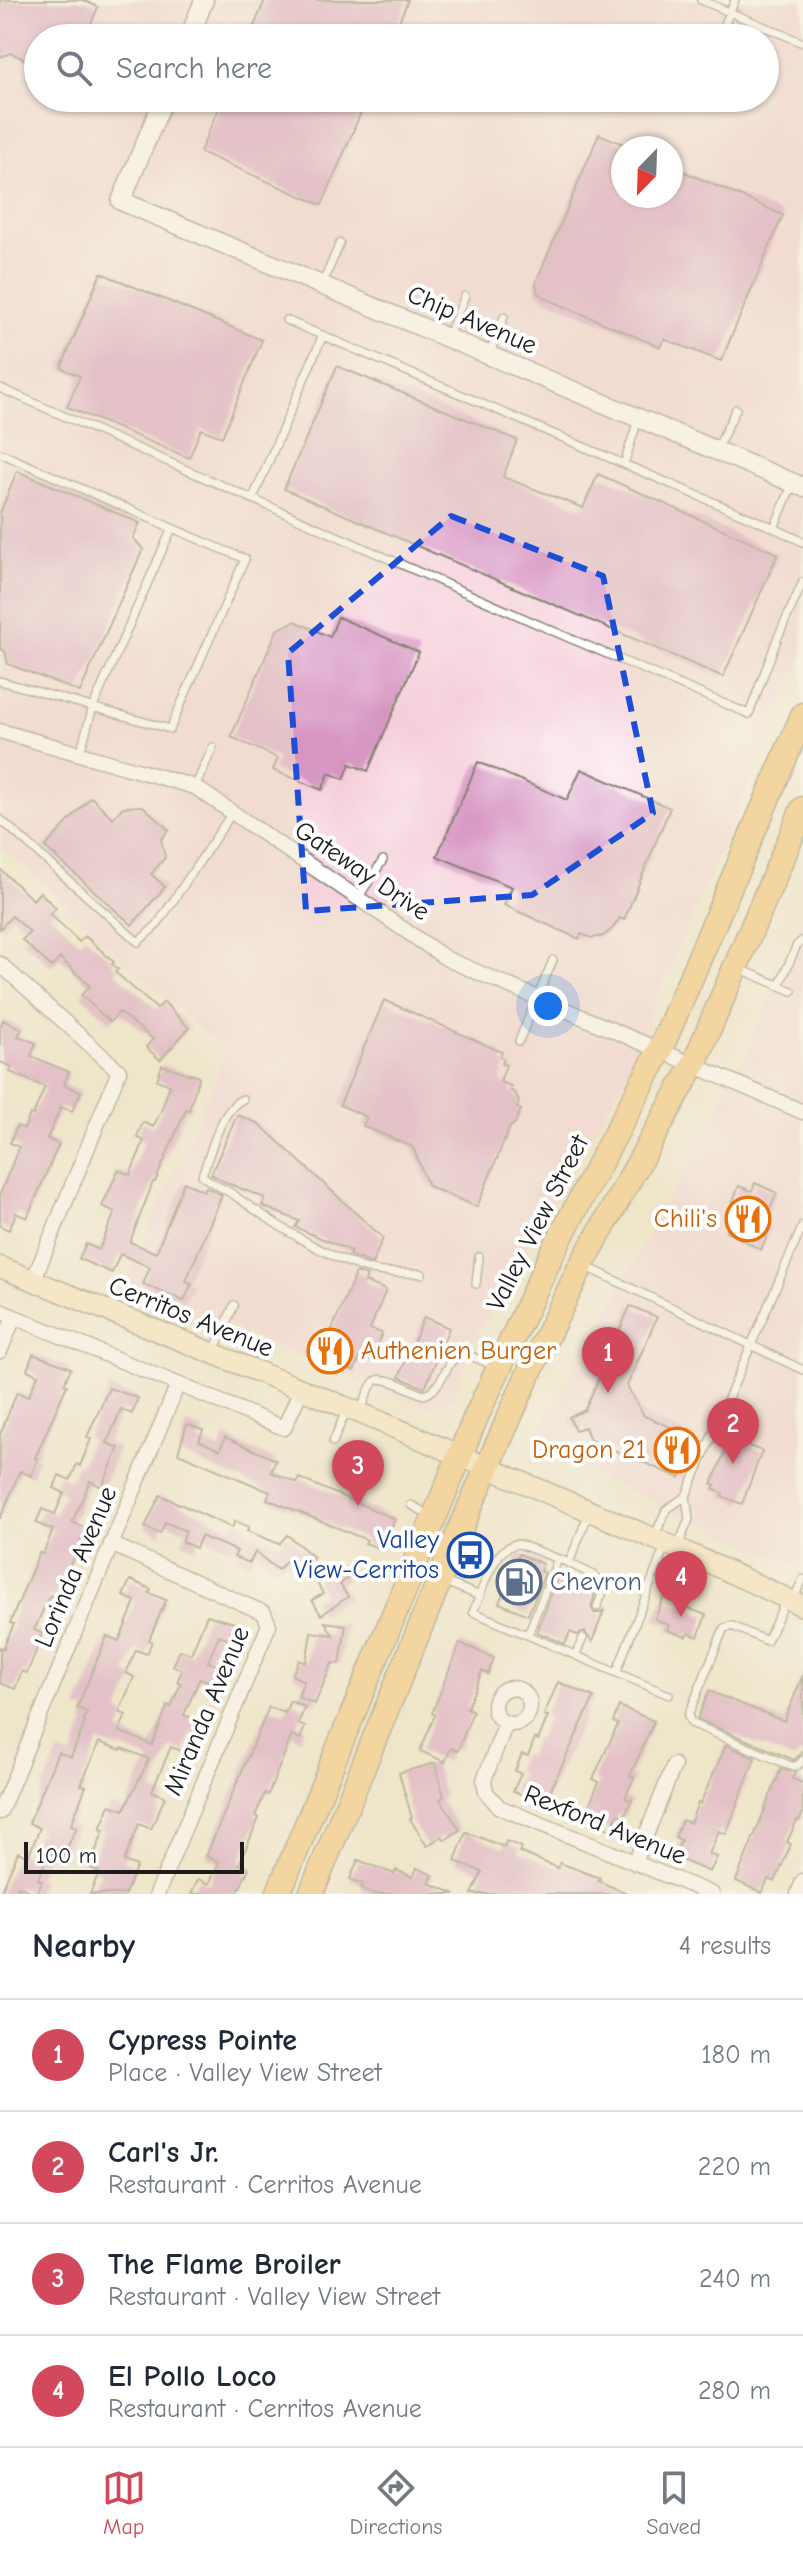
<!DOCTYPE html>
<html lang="en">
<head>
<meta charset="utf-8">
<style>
	:root { --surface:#fff; --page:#f2f2f3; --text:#1f2937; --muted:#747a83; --line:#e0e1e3; --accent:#d1495b }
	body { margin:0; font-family:"Comic Neue",sans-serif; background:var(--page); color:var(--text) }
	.compass { position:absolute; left:611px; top:136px; width:72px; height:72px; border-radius:50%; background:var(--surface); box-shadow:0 2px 6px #0004; rotate:203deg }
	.scale { position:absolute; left:24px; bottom:20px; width:220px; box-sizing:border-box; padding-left:8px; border:4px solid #1c1c1c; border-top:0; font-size:22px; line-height:28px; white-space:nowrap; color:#1c1c1c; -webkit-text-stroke:6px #fff; paint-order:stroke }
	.you { position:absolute; left:548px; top:1006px; width:28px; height:28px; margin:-20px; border:6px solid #fff; border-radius:50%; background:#1a73e8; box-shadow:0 0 0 12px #1a73e833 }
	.badge { display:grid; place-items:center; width:52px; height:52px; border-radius:50%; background:var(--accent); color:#fff; font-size:26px; font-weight:700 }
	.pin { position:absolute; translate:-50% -66px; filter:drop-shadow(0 2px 4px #0008) }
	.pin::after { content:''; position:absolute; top:42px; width:28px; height:24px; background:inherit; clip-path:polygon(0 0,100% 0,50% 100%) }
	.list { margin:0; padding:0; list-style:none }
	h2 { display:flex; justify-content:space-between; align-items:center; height:104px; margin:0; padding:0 32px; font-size:34px }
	h2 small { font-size:26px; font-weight:400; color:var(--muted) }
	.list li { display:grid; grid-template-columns:52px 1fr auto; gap:24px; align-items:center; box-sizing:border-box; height:112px; padding:0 32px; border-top:2px solid var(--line) }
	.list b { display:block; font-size:30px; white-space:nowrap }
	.list p { margin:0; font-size:26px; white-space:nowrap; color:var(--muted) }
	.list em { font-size:26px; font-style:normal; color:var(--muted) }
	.icon { flex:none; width:44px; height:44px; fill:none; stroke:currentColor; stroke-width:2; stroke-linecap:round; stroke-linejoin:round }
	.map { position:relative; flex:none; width:803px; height:1894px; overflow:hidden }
	.search { position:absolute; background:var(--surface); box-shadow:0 2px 6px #0004; left:24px; right:24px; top:24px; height:88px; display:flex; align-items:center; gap:20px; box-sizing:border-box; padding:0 28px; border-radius:44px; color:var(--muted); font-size:30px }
	.sheet { height:552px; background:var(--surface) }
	nav { display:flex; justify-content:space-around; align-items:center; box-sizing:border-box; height:112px; border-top:2px solid var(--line); background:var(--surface); font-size:22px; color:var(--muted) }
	nav a { display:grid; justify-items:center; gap:4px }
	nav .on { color:var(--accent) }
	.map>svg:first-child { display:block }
	.built { fill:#f5cfda; fill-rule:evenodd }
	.building { fill:#d795c2 }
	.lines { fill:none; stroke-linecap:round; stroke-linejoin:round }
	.service-casing { stroke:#868173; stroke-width:10 }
	.minor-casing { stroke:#868173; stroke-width:17 }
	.tertiary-casing { stroke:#868173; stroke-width:21 }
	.secondary-casing { stroke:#868173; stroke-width:23 }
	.primary-casing { stroke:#868173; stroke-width:27 }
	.service { stroke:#fff; stroke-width:7 }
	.minor { stroke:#fff; stroke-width:14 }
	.tertiary { stroke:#fff; stroke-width:18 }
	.secondary { stroke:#fce6c4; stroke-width:20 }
	.primary { stroke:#f7c06c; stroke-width:24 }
	.marked { fill:none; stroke:#1d4ed8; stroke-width:6; stroke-dasharray:16 10; stroke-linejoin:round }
	.labels { text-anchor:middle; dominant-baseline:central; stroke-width:8; stroke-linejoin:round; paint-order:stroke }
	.street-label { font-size:26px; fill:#1c1c1c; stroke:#fff }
	.food-label { font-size:26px; fill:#c56008; stroke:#fff; text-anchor:end }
	.transit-label { font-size:26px; fill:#164399; stroke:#fff; text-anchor:end }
	.service-label { font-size:26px; fill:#4e5e75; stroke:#fff; text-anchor:start }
</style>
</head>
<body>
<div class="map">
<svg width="803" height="1894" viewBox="0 0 803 1894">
	<rect width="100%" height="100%" fill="#fff"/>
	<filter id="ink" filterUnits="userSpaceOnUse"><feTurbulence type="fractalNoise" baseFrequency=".0125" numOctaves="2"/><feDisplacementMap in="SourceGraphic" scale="16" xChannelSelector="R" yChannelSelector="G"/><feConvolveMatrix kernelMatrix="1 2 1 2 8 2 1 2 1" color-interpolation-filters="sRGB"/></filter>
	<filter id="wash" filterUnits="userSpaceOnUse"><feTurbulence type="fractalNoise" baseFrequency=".006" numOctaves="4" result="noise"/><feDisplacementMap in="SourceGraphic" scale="32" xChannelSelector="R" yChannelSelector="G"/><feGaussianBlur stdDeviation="1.8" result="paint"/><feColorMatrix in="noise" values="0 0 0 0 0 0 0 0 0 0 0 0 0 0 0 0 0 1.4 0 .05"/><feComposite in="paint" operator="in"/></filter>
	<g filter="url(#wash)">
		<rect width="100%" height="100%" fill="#efe6ca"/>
		<path class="built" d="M0,0H803V654L623,1079L494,1309L479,1330L452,1399L427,1409L126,1282L226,1053L0,845ZM38,38H765V98H38ZM623,148H671V196H623Z
			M803,919V1569L540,1450L538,1430L579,1364L745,1056Z"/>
		<g id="blocks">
			<path class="building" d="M0,0H83L98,7L85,38H38V65L11,53L0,57Z
				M265,0H408L392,38H249Z
				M223,98H367L322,205L200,152Z
				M599,134L623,144V196H671V166L783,215L721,361L664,339L660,347L547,299L537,292L536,282Z
				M101,273L262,340L222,437L201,429L189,458L67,407L80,376L61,368Z
				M337,366L517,440L503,477L583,508L598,474L778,554L723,677L284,489Z
				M17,471L140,523L133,538L143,549L80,692L8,664L5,651L0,649V513Z
				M338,617L419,652L368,771L350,764L344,779L329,773L322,790L273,770L278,758L231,737L277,630L295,621L330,637Z
				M478,762L567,800L581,769L670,808L624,920L620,918L612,929L603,936L592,938L581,934L579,939L504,905L512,887L437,856Z
				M91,797L113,818L123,807L143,806L169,830L161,839L165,858L151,874L165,887L132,925L45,847Z
				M0,869L33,900L40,892L56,908L50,914L79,942L85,936L114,962L112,964L118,969L115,972L157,1009L164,1002L189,1028L160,1060L146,1047L153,1039L119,1012L110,1022L81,995L90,986L60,958L52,967L34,951L22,940L30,932L12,916L0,929Z
				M384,1000L502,1052L500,1057L504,1060L502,1064L506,1065L500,1082L511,1086L510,1090L516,1094L519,1101L517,1108L521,1110L515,1123L510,1127L477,1207L428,1186L413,1147L363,1126L367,1117L340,1105Z
				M3,1020L22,1029L18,1036L36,1043L31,1056L69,1072L64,1085L81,1092L72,1111L61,1107L47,1139L59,1144L27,1218L16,1213L9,1230L0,1226V1194L19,1147L10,1143L17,1126L24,1129L30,1114L33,1115L45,1087L10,1072L12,1067L0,1062V1027Z
				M162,1065L199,1077L189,1110L186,1109L155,1182H153L130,1242L156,1253L184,1182L204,1191L206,1187L222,1195L186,1281L192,1283L184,1301L143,1284L150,1267L120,1254L112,1273L79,1259L86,1244L99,1250L115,1212L102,1206L110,1189L118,1170L130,1175L144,1141L137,1137L143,1122L153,1127L161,1111L170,1085L157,1080Z
				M237,1115L258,1123L383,1238L372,1264L349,1255L351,1251L295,1227L299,1221L262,1206L265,1198L227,1183L211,1174Z
				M755,1183L777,1193L762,1225L770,1229L761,1250L726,1231L734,1213L729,1211L739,1186L752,1191Z
				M356,1272L367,1276L365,1282L386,1290L370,1329L382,1333L371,1360L361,1356L354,1371L320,1358Z
				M630,1306L657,1317L627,1386L644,1416L697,1438L680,1478L590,1440L585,1427L575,1430L569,1417L585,1410Z
				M424,1317L449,1328L426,1386L424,1388L399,1377Z
				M33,1354L71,1368L64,1384L67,1385L35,1458L38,1459L31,1476L20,1471L0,1519V1435L17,1392L28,1397L38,1375L27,1370Z
				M109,1388L138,1398L132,1414L121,1409L107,1443L119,1448L102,1487L90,1481L78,1509L72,1522L86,1528L56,1598L50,1595L34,1630L42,1633L33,1659L27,1673L22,1671L15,1689L0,1683V1647L3,1649L14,1624L10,1623L39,1553L43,1554L53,1530L36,1523L42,1509L55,1514L64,1493L54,1488L59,1475L70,1480L77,1464L80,1466L91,1439L87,1437Z
				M187,1424L203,1430L199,1441L220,1450L225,1437L276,1460L271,1472L297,1483L299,1478L395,1519L382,1549L365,1543L367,1540L267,1499L270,1492L178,1453Z
				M730,1439L762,1451L742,1504L721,1496L723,1493L713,1489L715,1485L712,1484Z
				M160,1495L232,1528L235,1521L249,1527L247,1531L279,1544L287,1535L314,1557L301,1572L287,1560L278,1570L255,1552L250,1563L234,1557L237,1551L201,1536L196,1548L182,1542L186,1531L165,1522L160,1534L145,1527Z
				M519,1554L543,1564L540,1571L545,1573L528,1615L499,1603Z
				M339,1565L347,1579L340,1584L348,1597L321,1615L312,1600L323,1594L315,1579Z
				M557,1578L595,1594L591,1607L594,1613H599L604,1610L592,1642L585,1632L577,1635L570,1632L565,1644L537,1632Z
				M130,1580L151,1589L149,1593L166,1600L149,1640L152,1641L147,1654L136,1650L126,1673L134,1677L119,1712L126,1715L119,1731L152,1745L168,1705L171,1707L181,1683L177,1682L182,1670L173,1666L180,1650L191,1654L207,1615L237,1624L231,1640L219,1635L208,1662L219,1666L212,1683L200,1678L184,1715L197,1720L191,1734L184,1752L171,1747L152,1791L165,1797L151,1829L139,1824L124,1861L137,1866L125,1894H90L99,1872L89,1867L104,1830L100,1829L110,1805L124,1810L149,1759L122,1748L121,1750L99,1742L81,1785L86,1786L71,1825L77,1827L62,1858L49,1853L38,1879L42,1881L36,1894L18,1886L16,1894H0L18,1852L28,1857L40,1828L29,1823L58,1752L71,1757L85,1723L83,1722L87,1712L77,1708L107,1636L119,1641L129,1617L135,1601L123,1596Z
				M663,1598L706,1615L698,1637L688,1633L686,1637L667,1630L669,1625L655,1619Z
				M325,1622L346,1625L340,1664L332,1663L315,1704L298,1697L304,1681L292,1675L299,1660L306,1663L311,1632L333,1635Z
				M460,1643L494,1658L488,1674L482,1671L467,1708L473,1711L458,1751L451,1748L445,1762L420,1751L435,1715L432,1713Z
				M803,1675V1752L794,1760L697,1719L709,1691L784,1721Z
				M558,1682L594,1697L544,1804L513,1791L521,1774L515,1771L522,1754L528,1756L535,1738L538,1740L548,1716L544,1715Z
				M290,1701L305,1707L298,1724L305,1727L300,1739L292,1735L268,1795L265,1793L255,1816L259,1818L239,1864L249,1868L237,1894H191L198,1879L209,1884L219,1862L206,1856L269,1707L285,1713Z
				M619,1706L654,1721L630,1776L634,1778L625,1798L632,1800L624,1817L618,1814L611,1830L584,1818L599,1782L593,1779L618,1724L613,1722Z
				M726,1745L755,1758L726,1834L719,1831L709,1854L717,1857L710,1872L674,1857L681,1840L675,1837L682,1820L690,1823L698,1803L700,1804Z
				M435,1763L444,1797L440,1799L460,1830L445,1840L442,1836L427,1846L410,1819L412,1818L399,1773Z
				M781,1769L795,1772L792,1779L803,1783V1813L799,1821L797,1820L787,1842L791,1844L775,1882L768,1879L762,1893L736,1881Z
				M466,1832L504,1847L506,1841L521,1847L519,1852L558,1868L560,1863L600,1878L598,1881L629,1894H472L482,1872L455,1861Z
				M358,1860L394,1874L396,1870L413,1877L417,1868L433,1875L429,1883L455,1894H373L361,1889L363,1884L350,1879Z"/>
		</g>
	</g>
	<g filter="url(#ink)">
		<use href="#blocks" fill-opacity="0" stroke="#868173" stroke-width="2"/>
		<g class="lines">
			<g class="service-casing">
				<path id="service" d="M701,0L803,43
					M719,38L735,0
					M322,285L340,243
					M286,320L774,528
					M448,336L465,296
					M489,355L504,317
					M0,388L569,638L749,714L778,637L803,582
					M717,449L736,409
					M0,453L172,528
					M624,464L638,420
					M793,483L774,528L803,542
					M253,498L323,335
					M0,681L170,729L245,559L172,528L93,707L80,753
					M195,787L213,747
					M0,819L138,942L157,925L232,813
					M358,898L383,860
					M738,968L792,991
					M779,986L797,945L803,940
					M519,1041L553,960
					M243,1099C221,1108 211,1152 202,1175C212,1185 227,1189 238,1198C278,1226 320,1254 367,1269C384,1274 405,1272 422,1274
					M585,1266L803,1370
					M476,1284L479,1257
					M214,1351L234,1305
					M361,1411C364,1403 368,1387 375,1381C385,1374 413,1392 424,1395C445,1388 446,1355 463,1355C473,1355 485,1362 494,1366
					M333,1442L346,1411
					M686,1496L803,1225
					M411,1505L430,1515
					M589,1513L569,1563L519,1544C494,1544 482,1592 473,1612L669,1695
					M654,1538L666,1510L686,1496L689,1519L678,1546
					M569,1563L593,1575L602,1583L603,1592L597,1607
					M445,1582L480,1596
					M794,1598L803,1579
					M785,1602L767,1641L732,1626L724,1628L688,1716L691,1723L791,1766H797L803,1760
					M528,1634L558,1559
					M576,1654L583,1638
					M617,1671L665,1546"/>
			</g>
			<g class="minor-casing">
				<path id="minor" d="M0,731L195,787L447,959L803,1112
					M0,964L119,1071L33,1281
					M0,1311L284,1428L301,1390
					M0,1351L14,1317
					M111,1544L264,1613L269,1625L157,1894
					M494 1706a18 18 0 1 1 36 0a18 18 0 1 1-36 0Z
					M506,1723L484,1780L486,1792L499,1807L712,1894
					M0,1812L178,1384
					M635,1863L674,1765
					M798,1894L803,1881"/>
			</g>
			<g class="tertiary-casing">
				<path id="tertiary" d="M189,38L204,0
					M164,98L121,201L803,487"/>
			</g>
			<g class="secondary-casing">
				<path id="secondary" d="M0,1267L360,1413L688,1553L803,1606"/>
			</g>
			<g class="primary-casing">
				<path id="primary" d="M278,1894L475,1419L554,1249L660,1050L803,715
					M311,1894L462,1525L528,1375L582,1264L694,1064L803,809"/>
			</g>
			<use href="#service" class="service"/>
			<use href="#minor" class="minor"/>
			<use href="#tertiary" class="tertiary"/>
			<use href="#secondary" class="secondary"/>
			<use href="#primary" class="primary"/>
		</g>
	</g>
	<path d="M0 0H803V1894H0ZM451,516L603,576L653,813L532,895L306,911L288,653Z" fill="#efe6ca" fill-opacity=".55" fill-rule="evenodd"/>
	<path class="marked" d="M451,516L603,576L653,813L532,895L306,911L288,653Z"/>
	<defs>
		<g id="restaurant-ring" transform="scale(2.3)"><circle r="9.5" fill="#fff" stroke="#e8710a" stroke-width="1.5"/><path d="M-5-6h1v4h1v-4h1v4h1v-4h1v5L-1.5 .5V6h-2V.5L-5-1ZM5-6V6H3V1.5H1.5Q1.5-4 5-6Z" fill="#e8710a"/></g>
		<g id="bus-ring" transform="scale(2.3)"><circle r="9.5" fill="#fff" stroke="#1a4fb4" stroke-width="1.5"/><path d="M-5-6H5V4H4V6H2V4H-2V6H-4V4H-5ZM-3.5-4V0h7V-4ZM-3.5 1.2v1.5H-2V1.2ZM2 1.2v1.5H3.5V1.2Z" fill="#1a4fb4"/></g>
		<g id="fuel-ring" transform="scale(2.3)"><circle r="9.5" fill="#fff" stroke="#5c6f8a" stroke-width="1.5"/><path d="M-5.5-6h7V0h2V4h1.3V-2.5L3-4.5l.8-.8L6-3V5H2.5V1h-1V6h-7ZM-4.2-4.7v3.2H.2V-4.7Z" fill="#5c6f8a"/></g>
	</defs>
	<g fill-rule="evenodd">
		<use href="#restaurant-ring" x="748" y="1219"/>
		<use href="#restaurant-ring" x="330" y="1351"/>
		<use href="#restaurant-ring" x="677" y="1450"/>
		<use href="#bus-ring" x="470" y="1555"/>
		<use href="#fuel-ring" x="519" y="1582"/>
	</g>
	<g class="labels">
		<g class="street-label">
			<text transform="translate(472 320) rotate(23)">Chip Avenue</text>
			<text transform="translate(362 871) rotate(34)">Gateway Drive</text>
			<text transform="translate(538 1223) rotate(-63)">Valley View Street</text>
			<text transform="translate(191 1317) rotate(22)">Cerritos Avenue</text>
			<text transform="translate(76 1567) rotate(-67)">Lorinda Avenue</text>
			<text transform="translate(207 1711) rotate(-67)">Miranda Avenue</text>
			<text transform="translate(605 1825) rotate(22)">Rexford Avenue</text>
		</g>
		<g class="food-label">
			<text x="717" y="1219">Chili's</text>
			<text x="361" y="1351" text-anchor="start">Authenien Burger</text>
			<text x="646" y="1450">Dragon 21</text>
		</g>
		<g class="transit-label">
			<text x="439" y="1540">Valley<tspan x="439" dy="30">View-Cerritos</tspan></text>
		</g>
		<g class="service-label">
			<text x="550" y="1582">Chevron</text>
		</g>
	</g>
</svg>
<svg class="compass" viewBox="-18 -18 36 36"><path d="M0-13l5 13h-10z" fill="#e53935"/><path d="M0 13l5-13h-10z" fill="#747a83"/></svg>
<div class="scale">100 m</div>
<div class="you"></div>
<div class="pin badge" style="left:608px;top:1393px">1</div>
<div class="pin badge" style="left:733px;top:1464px">2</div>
<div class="pin badge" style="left:358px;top:1506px">3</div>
<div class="pin badge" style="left:681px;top:1617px">4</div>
<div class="search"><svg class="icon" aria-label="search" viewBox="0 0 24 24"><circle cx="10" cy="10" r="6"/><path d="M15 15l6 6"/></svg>Search here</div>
</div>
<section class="sheet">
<h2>Nearby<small>4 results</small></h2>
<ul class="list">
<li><span class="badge">1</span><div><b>Cypress Pointe</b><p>Place · Valley View Street</p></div><em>180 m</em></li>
<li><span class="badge">2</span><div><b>Carl's Jr.</b><p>Restaurant · Cerritos Avenue</p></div><em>220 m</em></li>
<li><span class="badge">3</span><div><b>The Flame Broiler</b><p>Restaurant · Valley View Street</p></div><em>240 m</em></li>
<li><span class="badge">4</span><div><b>El Pollo Loco</b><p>Restaurant · Cerritos Avenue</p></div><em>280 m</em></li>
</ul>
</section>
<nav>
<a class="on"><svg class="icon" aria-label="map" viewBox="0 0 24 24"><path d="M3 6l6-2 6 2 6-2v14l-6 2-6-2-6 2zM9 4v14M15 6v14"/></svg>Map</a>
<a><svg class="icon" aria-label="directions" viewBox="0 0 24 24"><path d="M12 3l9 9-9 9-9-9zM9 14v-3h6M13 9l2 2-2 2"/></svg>Directions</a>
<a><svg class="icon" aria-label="saved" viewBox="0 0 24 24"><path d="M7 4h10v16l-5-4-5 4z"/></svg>Saved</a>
</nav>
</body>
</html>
